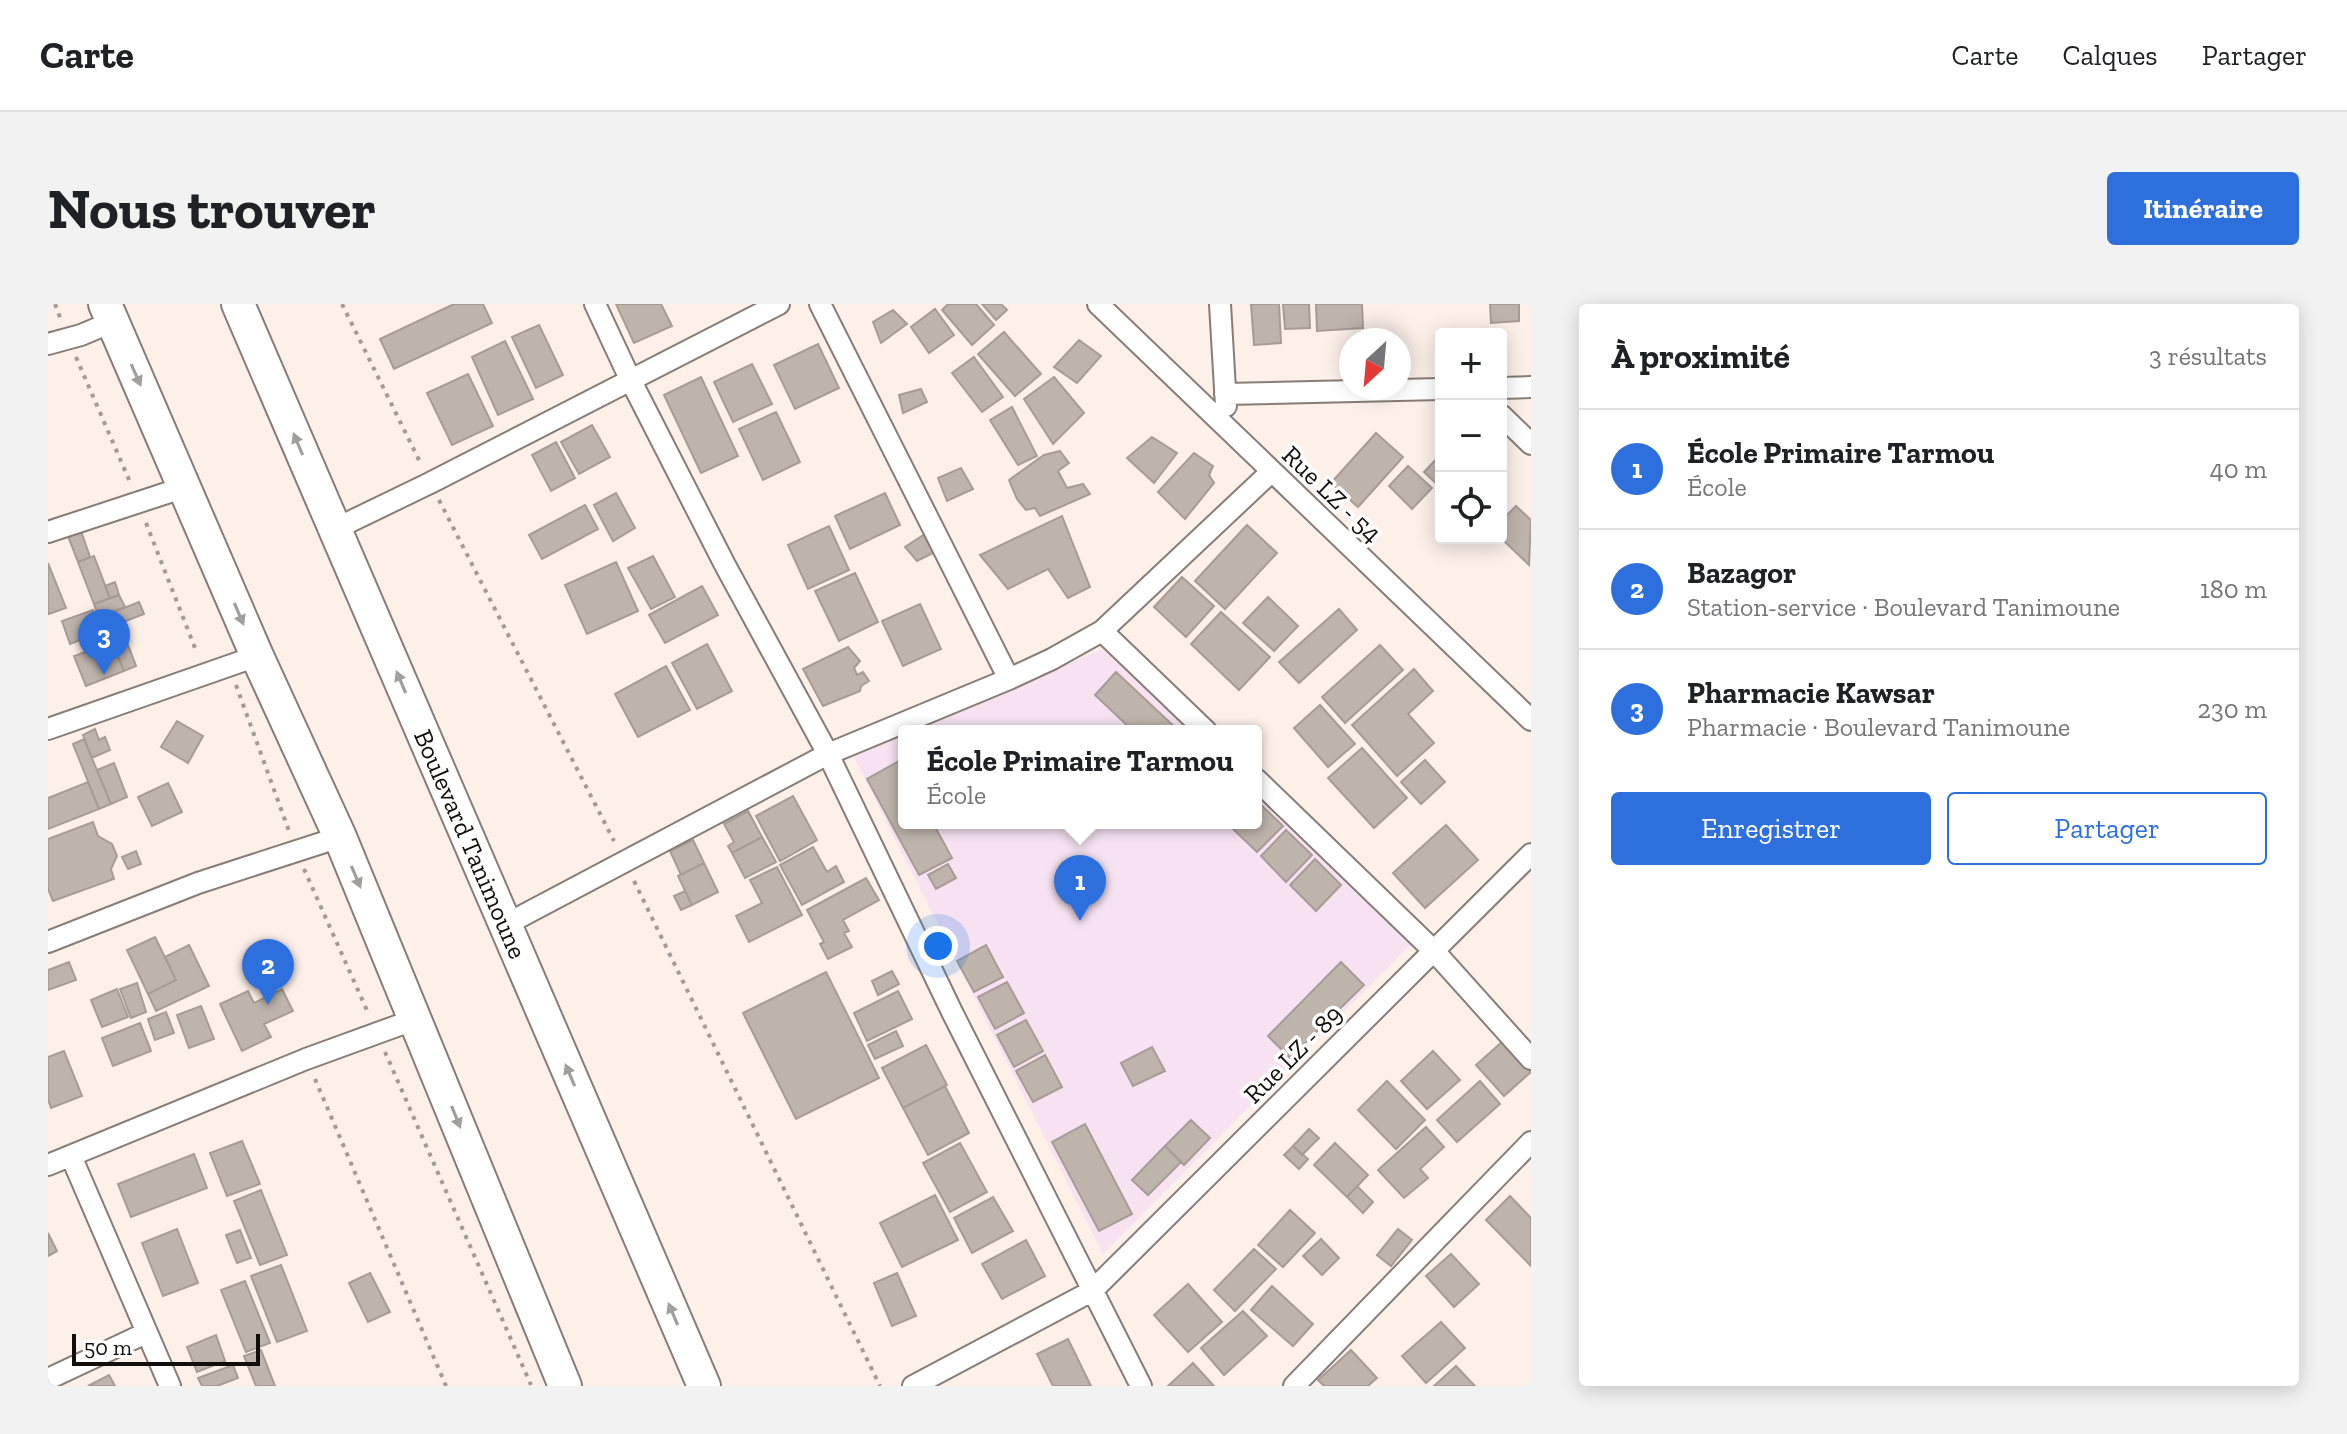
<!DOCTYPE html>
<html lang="fr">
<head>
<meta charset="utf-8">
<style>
	:root { --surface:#fff; --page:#f2f2f2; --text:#202124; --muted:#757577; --line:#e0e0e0; --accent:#2d6fdc }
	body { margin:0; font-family:"Zilla Slab",serif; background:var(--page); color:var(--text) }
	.controls { position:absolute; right:24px; top:24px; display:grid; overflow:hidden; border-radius:8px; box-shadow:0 4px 20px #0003 }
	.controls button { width:72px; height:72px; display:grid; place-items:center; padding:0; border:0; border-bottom:2px solid var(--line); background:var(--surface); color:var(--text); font:40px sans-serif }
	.compass { position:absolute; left:1291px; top:24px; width:72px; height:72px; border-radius:50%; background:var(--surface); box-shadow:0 4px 20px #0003; rotate:206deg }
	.scale { position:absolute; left:24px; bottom:20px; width:188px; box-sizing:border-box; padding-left:8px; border:4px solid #120e0b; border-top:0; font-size:22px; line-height:28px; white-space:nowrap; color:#120e0b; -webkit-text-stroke:6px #fff; paint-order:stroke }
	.you { position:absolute; left:890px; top:642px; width:28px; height:28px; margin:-20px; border:6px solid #fff; border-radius:50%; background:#1a73e8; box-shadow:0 0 0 12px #1a73e833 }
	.badge { display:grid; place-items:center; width:52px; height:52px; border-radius:50%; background:var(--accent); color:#fff; font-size:26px; font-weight:700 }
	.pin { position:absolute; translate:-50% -66px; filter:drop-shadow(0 2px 4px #0008) }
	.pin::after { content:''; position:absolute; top:42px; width:28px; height:24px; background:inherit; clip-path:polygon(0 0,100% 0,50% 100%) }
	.popup { position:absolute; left:850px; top:421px; width:364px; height:104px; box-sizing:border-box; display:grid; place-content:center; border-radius:8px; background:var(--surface); filter:drop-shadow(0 2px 6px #0005); font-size:26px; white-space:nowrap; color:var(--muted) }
	.popup b { font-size:30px; color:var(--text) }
	.popup::after { content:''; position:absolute; left:50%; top:100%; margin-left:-16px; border:16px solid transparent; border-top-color:var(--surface) }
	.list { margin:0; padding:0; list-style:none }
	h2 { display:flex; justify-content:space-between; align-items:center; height:104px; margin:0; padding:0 32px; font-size:34px }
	h2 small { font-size:26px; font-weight:400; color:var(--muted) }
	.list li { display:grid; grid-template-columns:52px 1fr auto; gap:24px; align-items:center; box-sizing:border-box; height:120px; padding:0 32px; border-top:2px solid var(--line) }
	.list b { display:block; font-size:30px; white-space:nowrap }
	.list p { margin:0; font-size:26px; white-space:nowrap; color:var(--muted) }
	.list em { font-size:26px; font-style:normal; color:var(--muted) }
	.actions { display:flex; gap:16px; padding:24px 32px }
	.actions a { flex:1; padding:18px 0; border:2px solid var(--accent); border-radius:8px; text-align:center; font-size:28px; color:var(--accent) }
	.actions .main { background:var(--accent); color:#fff }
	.icon { flex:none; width:44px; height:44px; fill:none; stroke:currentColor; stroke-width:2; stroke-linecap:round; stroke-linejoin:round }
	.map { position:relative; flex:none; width:1483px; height:1082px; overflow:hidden; border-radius:8px }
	header { display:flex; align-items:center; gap:48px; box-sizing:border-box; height:112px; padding:0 40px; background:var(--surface); border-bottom:2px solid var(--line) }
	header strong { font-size:38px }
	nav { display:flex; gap:44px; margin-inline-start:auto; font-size:28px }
	.intro { display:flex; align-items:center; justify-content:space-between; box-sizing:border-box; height:192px; padding:0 48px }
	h1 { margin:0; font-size:56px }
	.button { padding:20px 36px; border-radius:8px; background:var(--accent); color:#fff; font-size:28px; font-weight:700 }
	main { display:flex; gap:48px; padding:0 48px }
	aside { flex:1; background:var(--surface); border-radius:8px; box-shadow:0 4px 20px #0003 }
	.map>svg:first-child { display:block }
	.education { fill:#f6e2f1 }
	.building { fill:#bfb4ac; stroke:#a79c95; stroke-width:2 }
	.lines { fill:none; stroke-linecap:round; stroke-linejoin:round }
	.minor-casing { stroke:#877d76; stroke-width:24 }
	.primary-casing { stroke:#877d76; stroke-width:36 }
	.path { stroke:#a39a95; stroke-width:4; stroke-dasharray:4 6; stroke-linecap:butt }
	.minor { stroke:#fff; stroke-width:20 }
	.primary { stroke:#fff; stroke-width:32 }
	.oneway { fill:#a09f9d }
	.labels { text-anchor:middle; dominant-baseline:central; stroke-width:7; stroke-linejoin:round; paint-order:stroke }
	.street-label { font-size:26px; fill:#120e0b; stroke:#fff }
</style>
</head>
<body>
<header>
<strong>Carte</strong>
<nav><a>Carte</a><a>Calques</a><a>Partager</a></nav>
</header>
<div class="intro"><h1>Nous trouver</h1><a class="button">Itinéraire</a></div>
<main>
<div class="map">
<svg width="1483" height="1082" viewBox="0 0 1483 1082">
	<rect width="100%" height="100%" fill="#fcf0e9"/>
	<path class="education" d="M1059,343L1145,427H866Z
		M856,431V519H1208V489L1363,640L1055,950L806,453Z"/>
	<path class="building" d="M406,0H435L444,19L346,65L332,35Z
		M568,0H613L624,22L586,39Z
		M900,0H928L946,21L924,41L894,6Z
		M934,0H953L959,6L948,16Z
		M1203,0H1231L1233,39L1206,41Z
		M1235,0H1261L1262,24L1237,25Z
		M1268,0H1314L1315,24L1269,27Z
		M1442,0H1471V17L1443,19Z
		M887,5L906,31L881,49L863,23Z
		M845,6L859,20L833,39L825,18Z
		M491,21L515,71L488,84L464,33Z
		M956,28L993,70L967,92L930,50Z
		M1031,36L1053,52L1029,79L1006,63Z
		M457,37L485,95L450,111L424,53Z
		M770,40L791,84L747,105L726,61Z
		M926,53L955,93L934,108L904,69Z
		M704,60L724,100L685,118L666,78Z
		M420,70L445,122L404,141L379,89Z
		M653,73L690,152L653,169L616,91Z
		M1006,73L1036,109L1005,140L976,95Z
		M873,85L879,98L855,109L851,91Z
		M964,103L989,152L970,161L942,116Z
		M728,108L752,158L715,176L691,125Z
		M544,121L562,153L531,170L513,138Z
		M1328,129L1355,153L1310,203L1283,179Z
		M1104,133L1129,149L1106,179L1079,154Z
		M508,138L527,174L503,187L484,151Z
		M1012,147L1021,159L1010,167L1019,184L1035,180L1042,190L992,212L987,204L978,206L969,195L961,176L996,151Z
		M1146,149L1165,162L1161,171L1166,179L1137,215L1110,188Z
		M1393,150V184L1376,168Z
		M1360,162L1384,184L1364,205L1341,182Z
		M913,164L925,185L899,197L890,174Z
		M568,189L587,224L565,237L546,201Z
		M837,189L852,221L802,245L787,212Z
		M537,201L550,225L494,255L481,231Z
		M1468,202L1483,216L1481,261L1453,234V217Z
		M1014,212L1042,283L1020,294L1000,265L960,285L932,251Z
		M1199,221L1229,249L1177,305L1147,277Z
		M781,222L801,266L760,285L740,241Z
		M33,227L42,253L30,258L20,232Z
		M877,230L887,248L869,257L857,243Z
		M46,252L62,294L46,300L30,258Z
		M605,252L627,293L603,305L580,264Z
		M568,258L590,307L539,330L517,281Z
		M0,259L18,304L1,310L0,307Z
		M807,269L830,318L791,337L767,287Z
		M1134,273L1166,302L1138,333L1106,303Z
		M67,278L71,291L62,294L57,282Z
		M654,282L670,311L617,339L601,311Z
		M71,291L77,303L51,313L46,300Z
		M1220,293L1250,322L1226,347L1195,319Z
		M91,298L96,310L73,319L68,307Z
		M872,300L893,345L855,362L834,317Z
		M1291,305L1309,326L1251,379L1231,358Z
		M45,306L53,328L22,340L14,317Z
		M68,307L73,320L58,326L53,312Z
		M1173,308L1222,353L1191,386L1143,340Z
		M75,328L88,362L76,367L62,333Z
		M64,338L76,367L38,382L26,352Z
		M659,340L684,387L649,405L624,359Z
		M1332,341L1355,366L1297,419L1274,393Z
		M800,343L812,357L806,364L809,371L815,368L821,377L813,382L812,387L775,402L755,365Z
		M618,362L642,406L590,433L567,390Z
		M1366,365L1385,387L1360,410L1386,439L1349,472L1304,421Z
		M1068,368L1131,427H1085L1047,391Z
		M1272,401L1307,440L1280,463L1246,424Z
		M129,417L155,432L140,459L113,443Z
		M47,425L51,436L57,433L62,446L44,454L35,431Z
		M36,435L63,500L51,505L25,440Z
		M1314,444L1359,494L1326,524L1280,474Z
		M1377,456L1397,478L1373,500L1353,478Z
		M851,457L856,465V519H885L904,554L871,571L819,475Z
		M66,459L79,493L63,500L49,466Z
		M40,478L51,505L0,525V494Z
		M120,479L134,508L104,522L90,493Z
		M745,492L769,536L732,557L708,512Z
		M1209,497L1235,522L1209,548L1183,523L1187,519H1208Z
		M700,507L714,533L684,549L680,542L686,538L676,520Z
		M45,518L50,532L64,540L69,552L63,565L66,575L5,597L0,585V535Z
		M1398,521L1430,556L1377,604L1345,569Z
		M1238,526L1264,551L1238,578L1213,552Z
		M714,533L728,558L697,574L684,549Z
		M645,536L656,559L633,571L622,547Z
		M765,543L779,568L788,562L796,578L754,601L732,561Z
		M88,547L93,560L80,565L74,553Z
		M1267,555L1293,581L1268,607L1242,581Z
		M656,559L670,588L644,601L630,572Z
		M900,560L908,574L888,585L880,571Z
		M729,563L754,611L701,638L688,612L714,599L702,576Z
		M818,574L831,596L795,616L801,627L796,629L804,643L780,655L772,640L776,638L759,606Z
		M637,587L644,601L633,606L626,592Z
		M107,633L128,676L100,690L79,646Z
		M141,641L161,682L108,707L100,690L128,676L117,653Z
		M938,641L955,673L926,688L909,657Z
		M21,658L28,676L0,686V666Z
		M1293,658L1316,681L1242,754L1220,732Z
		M844,667L851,680L830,691L824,677Z
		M778,668L831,774L748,815L695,709Z
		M959,678L976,709L947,725L930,693Z
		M89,679L98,708L83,714L72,685Z
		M69,685L80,713L54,723L43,696Z
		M234,685L245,707L216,720L223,733L194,747L172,700L200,687L206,699Z
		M850,687L864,715L819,737L806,709Z
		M153,702L166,735L141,744L129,711Z
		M118,708L126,729L107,736L100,715Z
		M978,716L995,747L966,763L949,731Z
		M92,719L103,747L65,762L54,734Z
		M848,727L855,742L827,755L820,741Z
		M1455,737L1483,768L1456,792L1428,761Z
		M878,741L899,781L855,804L834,764Z
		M1104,743L1117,767L1085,782L1073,759Z
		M16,747L34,792L3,804L0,795V753Z
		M1385,747L1412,776L1379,805L1353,777Z
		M997,751L1014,783L985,798L968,767Z
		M1339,777L1377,816L1348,845L1310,806Z
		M1432,777L1452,800L1409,838L1389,816Z
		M897,782L921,829L880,851L855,804Z
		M1143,816L1162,834L1136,861L1117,842Z
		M1037,820L1084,910L1051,927L1004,838Z
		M1378,823L1396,843L1372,865L1380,874L1356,894L1330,866Z
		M1261,825L1271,834L1254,851L1245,842Z
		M194,837L212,880L179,892L162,849Z
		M912,839L939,888L902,908L875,859Z
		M1287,839L1320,871L1299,893L1266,861Z
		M1117,842L1133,858L1100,891L1084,876Z
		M1245,842L1260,855L1251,865L1236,851Z
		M146,850L159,884L83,913L70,880Z
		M1309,882L1325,898L1315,909L1299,893Z
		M213,886L239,951L212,961L186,897Z
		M887,891L910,936L854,963L832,919Z
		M1462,892L1483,914V962L1438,916Z
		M945,893L965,927L924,949L906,914Z
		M1242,906L1267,929L1235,963L1210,941Z
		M129,925L150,979L115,992L94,939Z
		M1350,925L1364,936L1343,962L1329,951Z
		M192,926L203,954L189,959L178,931Z
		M0,929L9,947L0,952Z
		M1273,935L1291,954L1274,971L1255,952Z
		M978,936L997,972L954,995L934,960Z
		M1206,945L1228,965L1187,1007L1166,986Z
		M1403,950L1431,980L1406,1003L1378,972Z
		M233,961L259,1027L229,1038L203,972Z
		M322,969L342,1008L320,1018L301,979Z
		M849,969L868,1012L844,1022L826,979Z
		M197,977L222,1039L198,1048L173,986Z
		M1140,980L1174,1018L1140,1048L1106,1011Z
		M1224,982L1265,1020L1245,1042L1203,1006Z
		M1195,1007L1219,1032L1176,1071L1153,1044Z
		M1393,1018L1417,1044L1378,1079L1354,1052Z
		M168,1031L177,1057L149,1068L139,1043Z
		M1020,1035L1043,1082H1005L989,1050Z
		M213,1046L227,1082H208L196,1052Z
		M1303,1046L1329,1074L1320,1082H1276L1270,1076Z
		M1145,1059L1166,1082H1120Z
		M185,1061L190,1074L169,1082H154L150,1074Z
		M1408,1062L1427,1082H1386Z
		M61,1071L67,1082H40Z"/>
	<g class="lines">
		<g class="minor-casing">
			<path id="minor" d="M547,0L583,77L677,261L780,450L904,708L1093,1082
				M772,0L961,375
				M1050,0L1483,416
				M1172,0L1178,102
				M0,40L33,31L64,18
				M1453,84L1483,83
				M1177,90L1393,85
				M1453,111L1483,140
				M287,225L382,179L731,0
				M0,228L137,183
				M1054,327L1158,427
				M0,425L209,352
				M1208,475L1386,647L1483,755
				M457,621L780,450L961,375L1004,355L1054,327L1223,168
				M0,638L150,579L292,533
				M23,852L122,1082
				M0,861L258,755L368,715
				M0,1075L98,1029
				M865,1082L1044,987L1483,550
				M1246,1082L1483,838"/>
		</g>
		<g class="primary-casing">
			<g id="primary">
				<path d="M57,0L209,352L292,533L517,1082"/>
				<path id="s1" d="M190,0L656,1082"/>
			</g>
		</g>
		<path class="path" d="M7,0L13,16
			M294,0L373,160
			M28,53L82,178
			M391,196L566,537
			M98,219L149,349
			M188,381L241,527
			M256,565L321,711
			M586,577L832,1082
			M337,748L483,1081
			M267,775L398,1082"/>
		<use href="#minor" class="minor"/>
		<use href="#primary" class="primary"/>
	</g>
	<defs><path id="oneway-solid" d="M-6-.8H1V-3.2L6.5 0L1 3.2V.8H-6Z" transform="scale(2)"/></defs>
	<g class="oneway">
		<use href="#oneway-solid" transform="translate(88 71) rotate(66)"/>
		<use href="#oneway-solid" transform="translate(250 140) rotate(-113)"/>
		<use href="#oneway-solid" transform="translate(191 310) rotate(67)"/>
		<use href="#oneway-solid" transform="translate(353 378) rotate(-113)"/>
		<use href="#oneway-solid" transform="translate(308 573) rotate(67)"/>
		<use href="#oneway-solid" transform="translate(522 771) rotate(-113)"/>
		<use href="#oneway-solid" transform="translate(408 813) rotate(68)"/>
		<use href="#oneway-solid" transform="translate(625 1010) rotate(-113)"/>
	</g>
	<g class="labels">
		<g class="street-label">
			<text transform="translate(1284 190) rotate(44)">Rue LZ - 54</text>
			<text stroke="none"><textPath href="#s1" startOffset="588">Boulevard Tanimoune</textPath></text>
			<text transform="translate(1245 750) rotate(-45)">Rue LZ - 89</text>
		</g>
	</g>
</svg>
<div class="controls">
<button>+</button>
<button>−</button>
<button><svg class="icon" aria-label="locate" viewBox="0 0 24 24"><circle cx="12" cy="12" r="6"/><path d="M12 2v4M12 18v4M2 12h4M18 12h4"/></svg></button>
</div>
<svg class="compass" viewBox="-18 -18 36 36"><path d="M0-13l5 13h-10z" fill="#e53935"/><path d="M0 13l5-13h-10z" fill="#757577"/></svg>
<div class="scale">50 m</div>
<div class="you"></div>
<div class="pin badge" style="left:1032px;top:617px">1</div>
<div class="popup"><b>École Primaire Tarmou</b>École</div>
<div class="pin badge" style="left:220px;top:701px">2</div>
<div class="pin badge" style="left:56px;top:371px">3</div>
</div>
<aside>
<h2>À proximité<small>3 résultats</small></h2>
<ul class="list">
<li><span class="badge">1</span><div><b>École Primaire Tarmou</b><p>École</p></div><em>40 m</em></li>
<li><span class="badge">2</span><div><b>Bazagor</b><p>Station-service · Boulevard Tanimoune</p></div><em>180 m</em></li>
<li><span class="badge">3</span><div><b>Pharmacie Kawsar</b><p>Pharmacie · Boulevard Tanimoune</p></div><em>230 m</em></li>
</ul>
<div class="actions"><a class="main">Enregistrer</a><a>Partager</a></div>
</aside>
</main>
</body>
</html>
